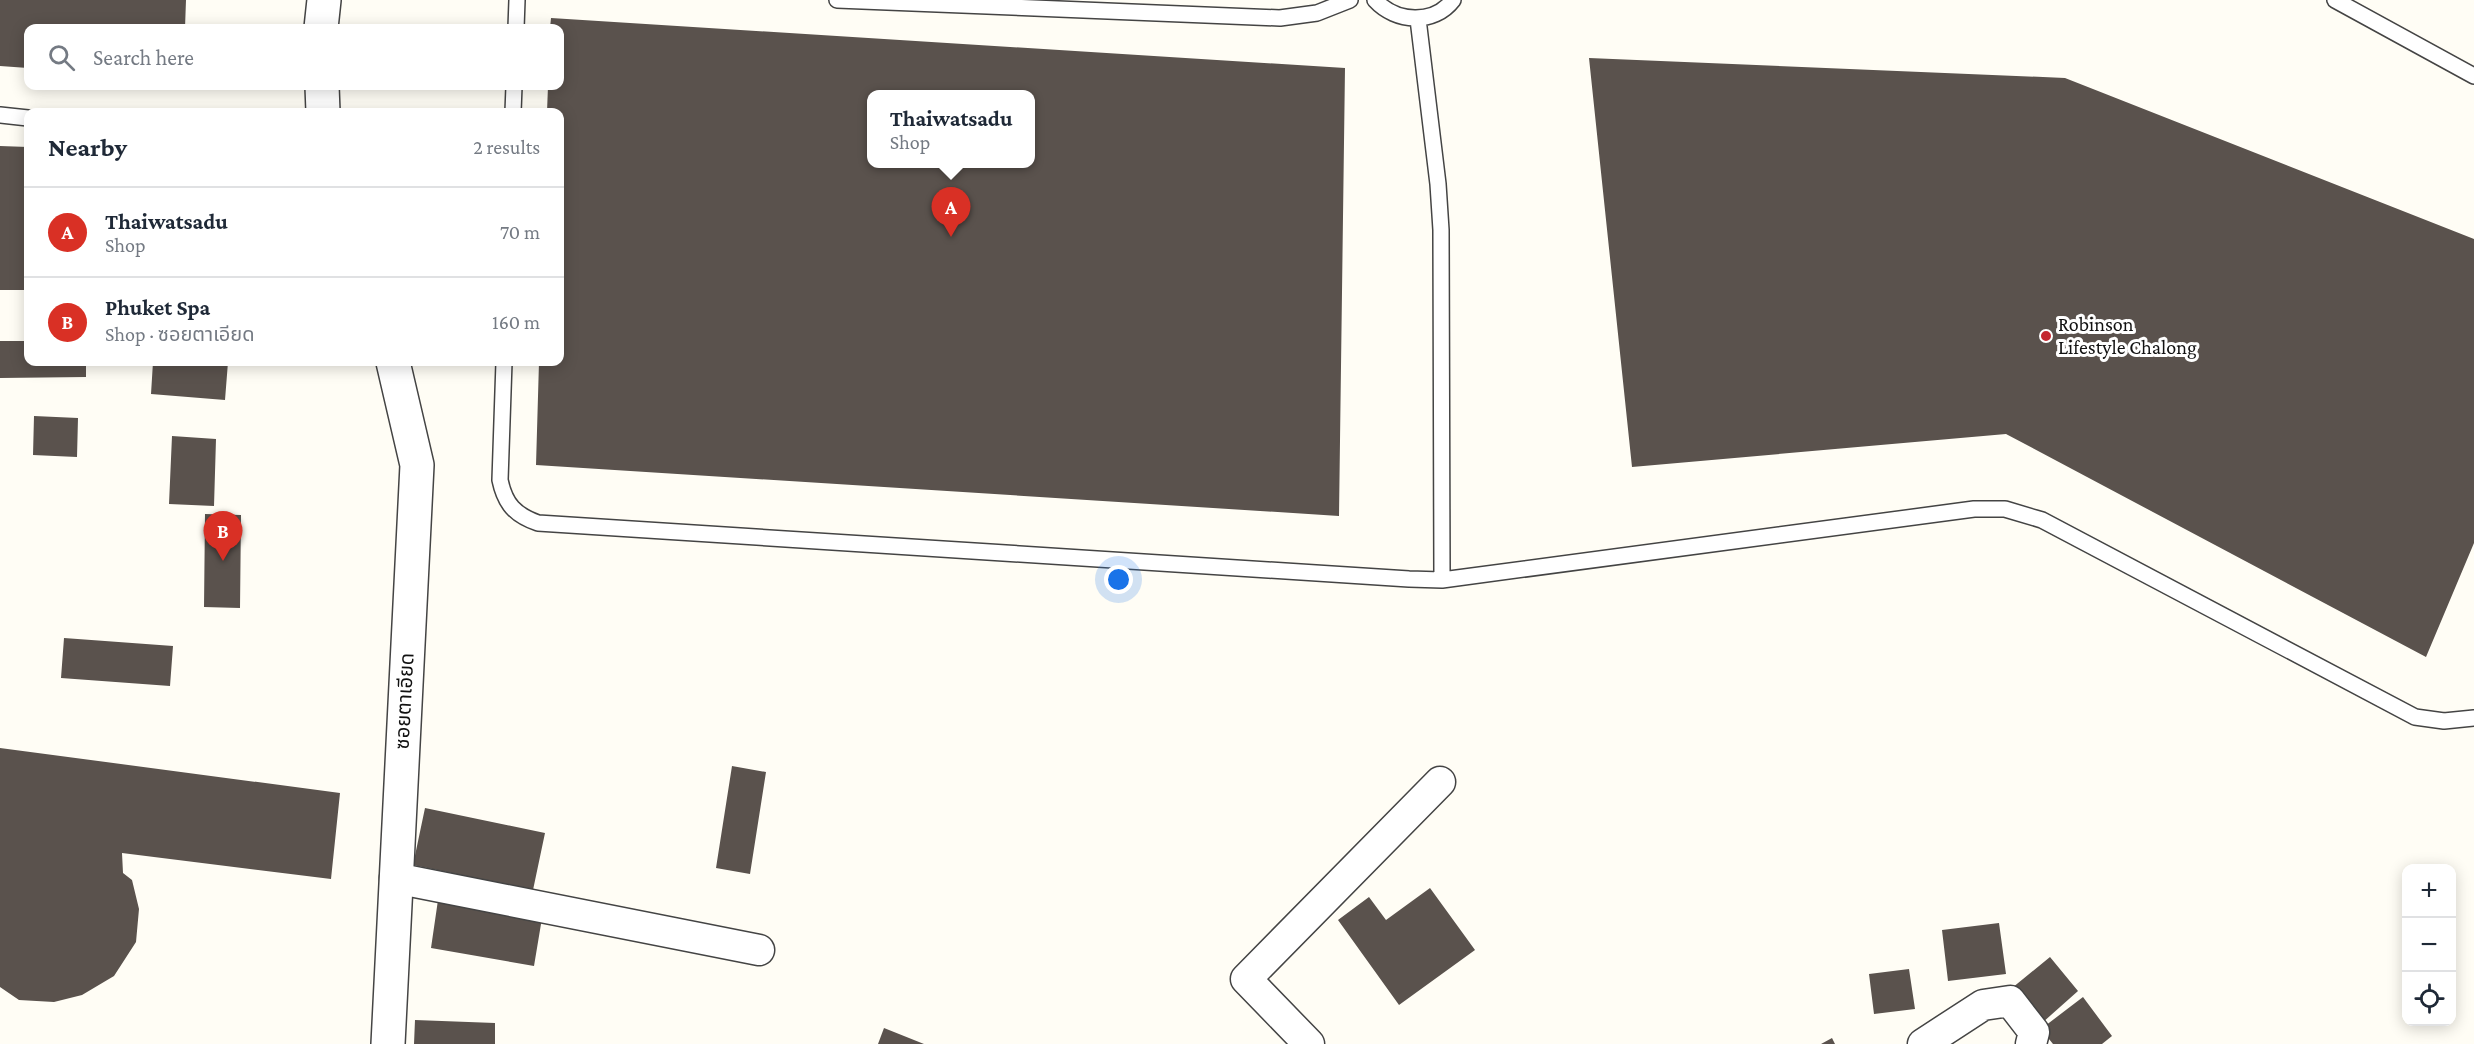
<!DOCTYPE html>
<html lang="en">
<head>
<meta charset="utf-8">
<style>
	:root { --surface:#fff; --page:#f2f2f3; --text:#1f2937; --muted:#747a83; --line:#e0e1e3; --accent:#d93025 }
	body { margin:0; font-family:"Crimson Pro","Noto Sans Thai",serif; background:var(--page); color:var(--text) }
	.controls { position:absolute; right:18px; bottom:18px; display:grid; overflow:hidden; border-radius:12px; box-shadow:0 3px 15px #0003 }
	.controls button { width:54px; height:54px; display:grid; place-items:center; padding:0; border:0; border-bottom:2px solid var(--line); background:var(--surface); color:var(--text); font:30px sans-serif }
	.you { position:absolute; left:1119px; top:580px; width:21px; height:21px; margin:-15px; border:4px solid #fff; border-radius:50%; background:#1a73e8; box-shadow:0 0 0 9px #1a73e833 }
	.badge { display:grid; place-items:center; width:39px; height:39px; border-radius:50%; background:var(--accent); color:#fff; font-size:20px; font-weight:700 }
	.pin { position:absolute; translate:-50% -50px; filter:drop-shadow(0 2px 3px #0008) }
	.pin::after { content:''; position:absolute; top:32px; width:21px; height:18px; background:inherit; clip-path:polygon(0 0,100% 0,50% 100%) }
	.popup { position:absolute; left:867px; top:90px; width:168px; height:78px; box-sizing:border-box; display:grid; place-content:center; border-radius:12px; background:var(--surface); filter:drop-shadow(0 2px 4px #0005); font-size:20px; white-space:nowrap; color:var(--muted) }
	.popup b { font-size:22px; color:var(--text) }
	.popup::after { content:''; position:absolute; left:50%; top:100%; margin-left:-12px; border:12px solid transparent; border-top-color:var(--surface) }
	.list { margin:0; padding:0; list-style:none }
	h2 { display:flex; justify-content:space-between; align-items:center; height:78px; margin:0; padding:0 24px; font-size:26px }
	h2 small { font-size:20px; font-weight:400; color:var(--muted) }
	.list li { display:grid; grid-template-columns:39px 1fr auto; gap:18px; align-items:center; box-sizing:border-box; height:90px; padding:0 24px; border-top:2px solid var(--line) }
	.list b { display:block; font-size:22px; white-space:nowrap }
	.list p { margin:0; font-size:20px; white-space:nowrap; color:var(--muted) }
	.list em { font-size:20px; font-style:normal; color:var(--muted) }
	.icon { flex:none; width:33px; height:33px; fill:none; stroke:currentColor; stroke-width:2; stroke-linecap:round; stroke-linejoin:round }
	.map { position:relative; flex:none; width:2474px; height:1044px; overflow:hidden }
	.search { position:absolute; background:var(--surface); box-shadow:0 3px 15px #0003; left:24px; top:24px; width:540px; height:66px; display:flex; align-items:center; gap:15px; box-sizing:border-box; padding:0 21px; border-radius:12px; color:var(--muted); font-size:22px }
	.panel { position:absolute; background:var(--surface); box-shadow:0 3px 15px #0003; left:24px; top:108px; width:540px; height:258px; border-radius:12px }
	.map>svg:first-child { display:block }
	.building { fill:#5a524d; fill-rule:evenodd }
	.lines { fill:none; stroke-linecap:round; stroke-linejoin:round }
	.service-casing { stroke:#444; stroke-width:18 }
	.minor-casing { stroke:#444; stroke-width:33 }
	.tertiary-casing { stroke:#444; stroke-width:36 }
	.service { stroke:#fff; stroke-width:15 }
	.minor { stroke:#fff; stroke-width:30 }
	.tertiary { stroke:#fff; stroke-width:33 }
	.poi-dot { fill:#c4262e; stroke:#fff; stroke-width:2 }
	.labels { text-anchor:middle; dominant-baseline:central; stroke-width:6; stroke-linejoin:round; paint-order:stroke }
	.poi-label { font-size:20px; fill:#111; stroke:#fff; text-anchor:start }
	.street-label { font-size:20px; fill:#111; stroke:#fff }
</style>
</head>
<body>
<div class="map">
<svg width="2474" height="1044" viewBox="0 0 2474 1044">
	<rect width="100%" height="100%" fill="#fffdf5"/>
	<path class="building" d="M0,0H186L185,28H28V68L0,66Z
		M551,18L1345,68L1339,516L536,465L539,362H560V112H547L548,86H560V28H550ZM872,94H1030V164H872Z
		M1589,58L2065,78L2474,239V543L2426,657L2006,434L1632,467Z
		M0,146L28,147V290H0Z
		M0,341H28V362H86V377L0,378Z
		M153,362H228L225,400L151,394Z
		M34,416L78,418L77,457L33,455Z
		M172,436L216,439L214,506L169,504Z
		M205,514L241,515L240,608L204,607Z
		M64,638L173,646L170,686L61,678Z
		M0,748L340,793L331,879L122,853L123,873L132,880L139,909L136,942L114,976L82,995L54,1002L19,1000L0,987Z
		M732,766L766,772L750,874L716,868Z
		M425,808L545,833L533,890L413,865Z
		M1430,888L1475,950L1399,1005L1338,920L1369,897L1386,920Z
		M438,900L542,918L534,966L431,948Z
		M1999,923L2006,974L1948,981L1942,930Z
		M2050,957L2078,991L2042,1023L2012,988Z
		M1909,969L1915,1009L1874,1014L1869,974Z
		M2083,997L2112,1036L2102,1044H2053L2041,1029Z
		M415,1020L495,1023V1044H414Z
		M884,1028L924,1044H878Z
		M1832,1038L1835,1044H1821Z"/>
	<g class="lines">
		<g class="service-casing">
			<path id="service" d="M837,0L1280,18L1317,13L1350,0
				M1375,0C1396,23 1434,25 1453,0
				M2335,0L2474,76
				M1418,19L1438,184L1441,230L1442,580
				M516,28L517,0
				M513,112L514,86
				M0,115L28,118
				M504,362L500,480C505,504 515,515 538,523L1409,579L1442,580L1974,509H2005L2042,520L2415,717L2444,721L2474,718"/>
		</g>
		<g class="minor-casing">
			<path id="minor" d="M395,878L759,950
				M1309,1044L1246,979L1440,782
				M1923,1044L1983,1005L2010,1001L2034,1032L2031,1044"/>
		</g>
		<g class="tertiary-casing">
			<path id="tertiary" d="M321,28L324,0
				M322,86L323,112
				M388,1044L417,465L393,362"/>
		</g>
		<use href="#service" class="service"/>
		<use href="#minor" class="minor"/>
		<use href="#tertiary" class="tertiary"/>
	</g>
	<circle class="poi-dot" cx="2046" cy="336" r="6"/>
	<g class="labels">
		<g class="poi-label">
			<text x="2058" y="324">Robinson<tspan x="2058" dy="23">Lifestyle Chalong</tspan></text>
		</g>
		<g class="street-label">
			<text transform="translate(404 701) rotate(-87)">ซอยตาเอียด</text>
		</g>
	</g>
</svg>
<div class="controls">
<button>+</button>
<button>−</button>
<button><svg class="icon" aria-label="locate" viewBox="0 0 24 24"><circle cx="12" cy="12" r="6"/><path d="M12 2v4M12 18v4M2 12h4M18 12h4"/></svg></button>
</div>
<div class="you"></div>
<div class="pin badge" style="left:951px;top:237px">A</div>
<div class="popup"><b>Thaiwatsadu</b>Shop</div>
<div class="pin badge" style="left:223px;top:561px">B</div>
<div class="search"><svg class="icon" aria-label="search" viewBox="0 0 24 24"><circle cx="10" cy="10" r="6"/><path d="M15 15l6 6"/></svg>Search here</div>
<section class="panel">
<h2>Nearby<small>2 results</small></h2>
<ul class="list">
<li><span class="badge">A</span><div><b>Thaiwatsadu</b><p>Shop</p></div><em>70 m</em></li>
<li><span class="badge">B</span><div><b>Phuket Spa</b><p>Shop · ซอยตาเอียด</p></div><em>160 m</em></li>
</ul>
</section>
</div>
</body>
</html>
